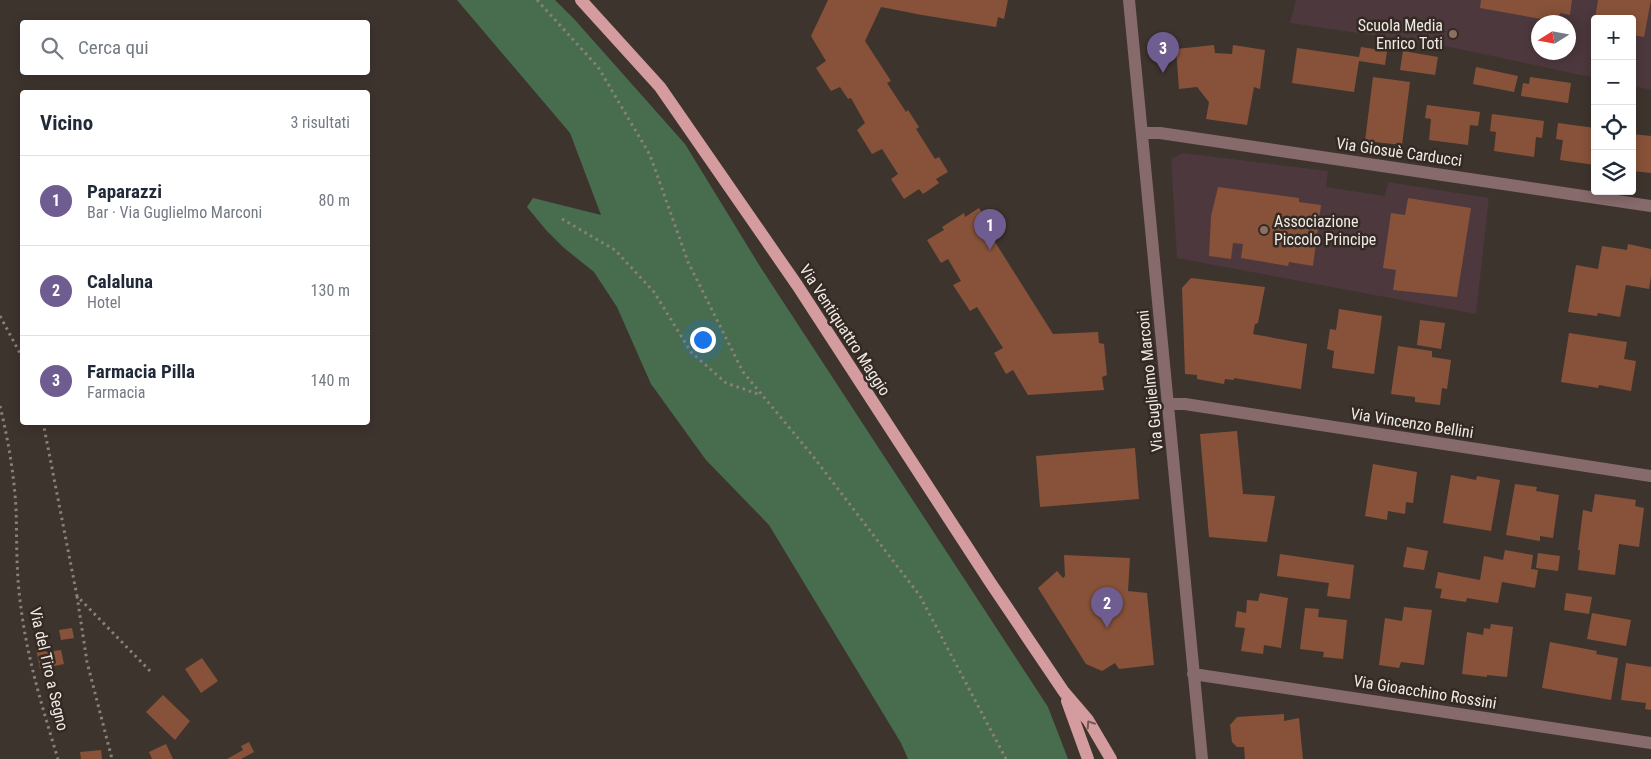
<!DOCTYPE html>
<html lang="it">
<head>
<meta charset="utf-8">
<style>
	:root { --surface:#fff; --page:#f2f2f3; --text:#1f2937; --muted:#747a83; --line:#e0e1e3; --accent:#6f5d91 }
	body { margin:0; font-family:"Roboto Condensed",sans-serif; background:var(--page); color:var(--text) }
	.controls { position:absolute; right:15px; top:15px; display:grid; overflow:hidden; border-radius:5px; box-shadow:0 2px 12px #0003 }
	.controls button { width:45px; height:45px; display:grid; place-items:center; padding:0; border:0; border-bottom:1px solid var(--line); background:var(--surface); color:var(--text); font:25px sans-serif }
	.compass { position:absolute; left:1531px; top:15px; width:45px; height:45px; border-radius:50%; background:var(--surface); box-shadow:0 2px 12px #0003; rotate:259deg }
	.you { position:absolute; left:702px; top:339px; width:18px; height:18px; margin:-12px; border:4px solid #fff; border-radius:50%; background:#1a73e8; box-shadow:0 0 0 8px #1a73e833 }
	.badge { display:grid; place-items:center; width:32px; height:32px; border-radius:50%; background:var(--accent); color:#fff; font-size:16px; font-weight:700 }
	.pin { position:absolute; translate:-50% -41px; filter:drop-shadow(0 1px 2px #0008) }
	.pin::after { content:''; position:absolute; top:26px; width:18px; height:15px; background:inherit; clip-path:polygon(0 0,100% 0,50% 100%) }
	.list { margin:0; padding:0; list-style:none }
	h2 { display:flex; justify-content:space-between; align-items:center; height:65px; margin:0; padding:0 20px; font-size:21px }
	h2 small { font-size:16px; font-weight:400; color:var(--muted) }
	.list li { display:grid; grid-template-columns:32px 1fr auto; gap:15px; align-items:center; box-sizing:border-box; height:90px; padding:0 20px; border-top:1px solid var(--line) }
	.list b { display:block; font-size:19px; white-space:nowrap }
	.list p { margin:0; font-size:16px; white-space:nowrap; color:var(--muted) }
	.list em { font-size:16px; font-style:normal; color:var(--muted) }
	.icon { flex:none; width:28px; height:28px; fill:none; stroke:currentColor; stroke-width:2; stroke-linecap:round; stroke-linejoin:round }
	.map { position:relative; flex:none; width:1651px; height:759px; overflow:hidden }
	.search { position:absolute; background:var(--surface); box-shadow:0 2px 12px #0003; left:20px; top:20px; width:350px; height:55px; display:flex; align-items:center; gap:12px; box-sizing:border-box; padding:0 18px; border-radius:5px; color:var(--muted); font-size:19px }
	.panel { position:absolute; background:var(--surface); box-shadow:0 2px 12px #0003; left:20px; top:90px; width:350px; height:335px; border-radius:5px }
	.map>svg:first-child { display:block }
	.education { fill:#4c383d; fill-rule:evenodd }
	.green { fill:#486c4e }
	.building { fill:#875239 }
	.lines { fill:none; stroke-linecap:round; stroke-linejoin:round }
	.path { stroke:#89807b; stroke-width:3; stroke-dasharray:2.5 4; stroke-linecap:butt }
	.minor { stroke:#876a6b; stroke-width:12 }
	.major { stroke:#d59c9f; stroke-width:12 }
	.oneway { stroke:#745855 }
	.education-dot { fill:#8d6e63; stroke:#342a24; stroke-width:2 }
	.labels { text-anchor:middle; dominant-baseline:central; stroke-width:5; stroke-linejoin:round; paint-order:stroke }
	.poi-label { font-size:16px; fill:#f0e9e5; stroke:#342a24; text-anchor:end }
	.street-label { font-size:16px; fill:#f0e9e5; stroke:#342a24 }
</style>
</head>
<body>
<div class="map">
<svg width="1651" height="759" viewBox="0 0 1651 759">
	<rect width="100%" height="100%" fill="#3e342e"/>
	<path class="education" d="M1296,0H1651V90L1632,86V19H1595V78L1445,46L1290,23ZM1538,22H1568V52H1538Z
		M1183,153L1328,171L1326,187L1385,196L1388,182L1489,198L1476,314L1177,258L1171,159Z"/>
	<path class="green" d="M457,0H555L575,20L685,144L761,268L1048,707L1068,759H908L901,743L769,525L706,460L651,384L617,307L594,272L564,248L546,230L527,207L533,198L601,215L570,133Z"/>
	<path class="building" d="M828,0H1008L1004,19L998,17L996,27L922,15L881,7L865,41L891,81L887,83L906,112L908,110L919,127L916,129L935,159L939,157L948,172L936,179L939,183L923,194L919,189L904,199L891,179L898,174L882,149L872,154L857,130L865,123L851,98L848,99L840,87L831,91L816,68L826,61L811,36Z
		M1481,0H1572L1570,15L1560,13L1558,22L1480,8Z
		M1598,0H1651L1644,37L1632,35V19H1595Z
		M1214,45L1215,53L1232,54L1233,45L1265,50L1260,89L1254,87L1247,125L1206,119L1209,102L1197,87L1179,89L1176,49Z
		M1361,47L1387,51L1385,65L1359,61L1354,92L1292,83L1297,48L1359,57Z
		M1403,51L1438,57L1435,75L1400,70Z
		M1476,67L1518,76L1514,92L1473,84Z
		M1373,77L1410,82L1402,145L1365,141Z
		M1530,77L1571,83L1568,103L1521,96L1523,83L1529,84Z
		M1427,105L1480,112L1478,126L1470,125L1468,145L1429,140L1431,119L1425,118Z
		M1492,114L1544,121L1542,138L1536,137L1534,157L1494,151L1496,132L1490,131Z
		M1558,123L1595,128V165L1560,160L1563,140L1556,139Z
		M1632,134L1651,136V173L1632,171Z
		M1218,187L1299,198V202L1321,205L1313,266L1289,262L1288,266L1241,258L1243,244L1233,243L1231,259L1209,256L1211,216Z
		M1408,198L1471,208L1457,297L1393,290L1396,270L1383,268L1391,213L1405,215Z
		M979,208L994,231L990,234L1053,334L1098,332L1099,343L1104,344L1107,375L1102,377L1104,390L1028,395L1013,370L1006,374L994,353L1003,348L977,307L970,311L953,285L961,281L948,259L941,263L927,240L944,230L942,227L964,213L965,217Z
		M1628,244L1651,249V276L1649,289L1626,285L1620,317L1598,313L1597,316L1568,312L1576,265L1598,269L1602,246L1627,250Z
		M1191,278L1265,287L1258,323L1255,324L1253,334L1307,344L1301,389L1234,378V380L1225,379L1224,384L1197,379V375L1185,374L1182,288Z
		M1339,309L1382,316L1374,374L1332,368L1334,351L1327,349L1330,329L1336,330Z
		M1420,320L1445,323L1441,349L1417,345Z
		M1569,333L1627,342L1624,359L1636,361L1631,391L1599,385L1598,388L1561,382Z
		M1398,346L1432,351V357L1451,360L1447,389L1442,388L1440,405L1415,402V397L1391,394Z
		M1237,431L1243,494L1275,496L1267,542L1209,537L1200,434Z
		M1135,448L1139,499L1040,507L1036,456Z
		M1373,464L1417,472L1413,503L1406,502L1405,514L1388,511L1387,520L1365,516Z
		M1451,475L1476,480L1477,476L1500,480L1491,531L1443,523Z
		M1515,484L1537,487L1536,491L1559,495L1553,538L1540,536V541L1506,535Z
		M1595,494L1636,500L1635,506L1644,508L1639,547L1619,544L1615,575L1578,570L1580,550H1578L1583,510L1592,512Z
		M1407,547L1428,551L1424,570L1403,567Z
		M1505,550L1533,555L1531,569L1538,570L1535,588L1502,582L1498,603L1467,598L1466,602L1440,598L1442,589L1435,588L1438,572L1480,580L1484,556L1503,560Z
		M1538,553L1560,556L1558,571L1536,568Z
		M1280,554L1354,565L1350,599L1327,596L1329,583L1277,576Z
		M1064,555L1130,558L1128,591L1147,593L1154,665L1119,669L1115,663L1102,671L1086,664L1038,588L1057,571L1063,578L1065,576Z
		M1260,593L1288,598L1281,648L1264,645L1263,654L1241,651L1245,628L1235,627L1237,611L1246,613L1247,600L1258,601Z
		M1566,593L1592,597L1589,614L1564,610Z
		M1404,607L1432,610L1424,665L1401,662L1399,668L1379,665L1385,618L1402,621Z
		M1305,608L1319,609L1318,617L1347,620L1343,659L1323,657L1324,652L1300,649Z
		M1592,613L1631,620L1626,646L1587,639Z
		M1491,624L1513,627L1507,677L1487,675V677L1462,674L1467,632L1483,635L1484,628L1490,629Z
		M72,628L74,638L61,640L59,630Z
		M1550,642L1597,651L1596,654L1618,658L1611,700L1542,688Z
		M45,647L46,652L61,650L64,664L40,669L36,648Z
		M202,658L218,681L201,693L185,669Z
		M1626,663L1651,667V710L1645,709L1646,703L1621,700Z
		M163,695L190,721L175,740L146,712Z
		M1284,714V721L1299,718L1303,759H1245L1244,747H1237L1232,742L1230,725L1237,717Z
		M249,742L254,752L241,759H227L243,750L241,746Z
		M166,744L173,759H152L149,752Z
		M101,750L102,759H81L80,752Z"/>
	<g class="lines">
		<path class="path" d="M537,0L598,67L650,155L688,262L743,372L812,455L920,596L1006,759
			M562,219L615,250L654,292L691,352L726,383L761,395
			M0,316L22,357
			M0,406C8,439 14,474 16,508C17,538 16,569 20,600C26,654 42,707 58,759
			M43,422L77,596L152,673
			M77,596L87,662L112,759"/>
		<path class="minor" d="M1129,0L1202,759
			M1142,133H1160L1651,206
			M1169,404H1185L1651,476
			M1193,674L1651,743"/>
		<path class="major" d="M581,0L660,87L797,285L990,582L1064,692L1088,720L1111,759
			M1067,701L1088,759"/>
	</g>
	<defs><path id="oneway-chevron" d="M-2-3.5L2.5 0L-2 3.5" fill="none" stroke-width="1.6" stroke-linecap="round" stroke-linejoin="round" transform="scale(1.25)"/></defs>
	<use class="oneway" href="#oneway-chevron" transform="translate(1090 724) rotate(-123)"/>
	<g class="education-dot">
		<circle cx="1453" cy="34" r="5"/>
		<circle cx="1264" cy="230" r="5"/>
	</g>
	<g class="labels">
		<g class="poi-label">
			<text x="1443" y="25">Scuola Media<tspan x="1443" dy="18">Enrico Toti</tspan></text>
			<text x="1274" y="221" text-anchor="start">Associazione<tspan x="1274" dy="18">Piccolo Principe</tspan></text>
		</g>
		<g class="street-label">
			<text transform="translate(1399 152) rotate(8)">Via Giosuè Carducci</text>
			<text transform="translate(845 330) rotate(57)">Via Ventiquattro Maggio</text>
			<text transform="translate(1150 381) rotate(-96)">Via Guglielmo Marconi</text>
			<text transform="translate(1412 423) rotate(9)">Via Vincenzo Bellini</text>
			<text transform="translate(49 669) rotate(77)">Via del Tiro a Segno</text>
			<text transform="translate(1425 692) rotate(9)">Via Gioacchino Rossini</text>
		</g>
	</g>
</svg>
<div class="controls">
<button>+</button>
<button>−</button>
<button><svg class="icon" aria-label="locate" viewBox="0 0 24 24"><circle cx="12" cy="12" r="6"/><path d="M12 2v4M12 18v4M2 12h4M18 12h4"/></svg></button>
<button><svg class="icon" aria-label="layers" viewBox="0 0 24 24"><path d="M12 4l9 5-9 5-9-5zM3 14l9 5 9-5"/></svg></button>
</div>
<svg class="compass" viewBox="-18 -18 36 36"><path d="M0-13l5 13h-10z" fill="#e53935"/><path d="M0 13l5-13h-10z" fill="#747a83"/></svg>
<div class="you"></div>
<div class="pin badge" style="left:990px;top:250px">1</div>
<div class="pin badge" style="left:1107px;top:628px">2</div>
<div class="pin badge" style="left:1163px;top:73px">3</div>
<div class="search"><svg class="icon" aria-label="search" viewBox="0 0 24 24"><circle cx="10" cy="10" r="6"/><path d="M15 15l6 6"/></svg>Cerca qui</div>
<section class="panel">
<h2>Vicino<small>3 risultati</small></h2>
<ul class="list">
<li><span class="badge">1</span><div><b>Paparazzi</b><p>Bar · Via Guglielmo Marconi</p></div><em>80 m</em></li>
<li><span class="badge">2</span><div><b>Calaluna</b><p>Hotel</p></div><em>130 m</em></li>
<li><span class="badge">3</span><div><b>Farmacia Pilla</b><p>Farmacia</p></div><em>140 m</em></li>
</ul>
</section>
</div>
</body>
</html>
